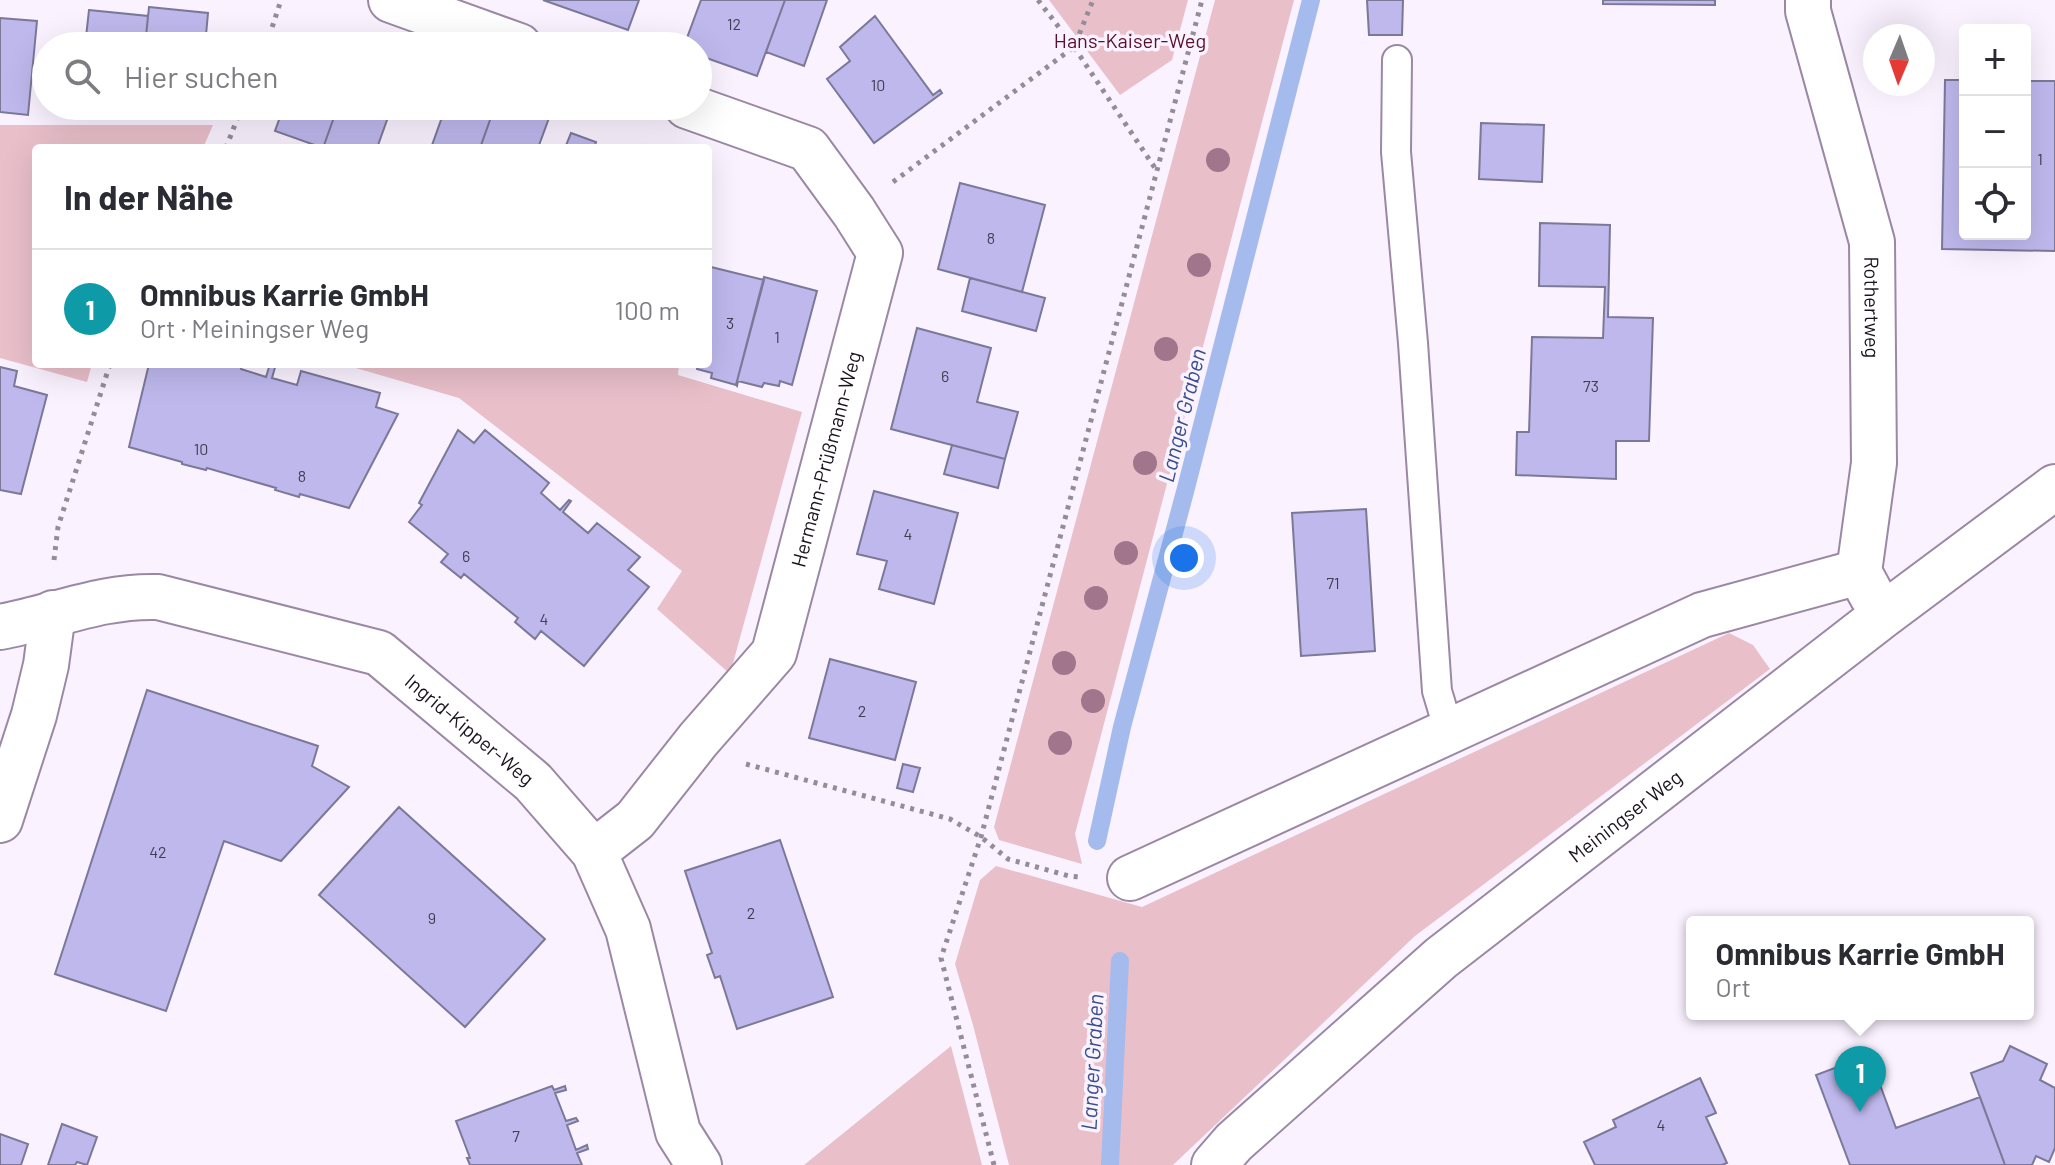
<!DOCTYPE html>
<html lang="de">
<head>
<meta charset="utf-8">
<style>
	:root { --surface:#fff; --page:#f2f2f3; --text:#2b2b33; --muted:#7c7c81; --line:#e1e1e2; --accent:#2c7677 }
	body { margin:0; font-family:Barlow,sans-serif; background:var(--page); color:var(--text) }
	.controls { position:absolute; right:24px; top:24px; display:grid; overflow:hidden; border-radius:8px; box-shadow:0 8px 32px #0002 }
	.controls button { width:72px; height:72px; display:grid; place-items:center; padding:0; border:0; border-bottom:2px solid var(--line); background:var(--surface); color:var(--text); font:40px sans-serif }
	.compass { position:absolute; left:1863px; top:24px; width:72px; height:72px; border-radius:50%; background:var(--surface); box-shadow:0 8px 32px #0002; rotate:182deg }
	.you { position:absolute; left:1184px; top:558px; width:28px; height:28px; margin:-20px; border:6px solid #fff; border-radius:50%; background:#1a73e8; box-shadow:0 0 0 12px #1a73e833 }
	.badge { display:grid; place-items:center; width:52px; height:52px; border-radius:50%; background:var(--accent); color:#fff; font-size:26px; font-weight:700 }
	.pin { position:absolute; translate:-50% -66px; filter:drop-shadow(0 2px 4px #0008) }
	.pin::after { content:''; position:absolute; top:42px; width:28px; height:24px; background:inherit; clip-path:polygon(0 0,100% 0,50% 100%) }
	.popup { position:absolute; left:1686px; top:916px; width:348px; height:104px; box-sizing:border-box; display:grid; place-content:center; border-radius:8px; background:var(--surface); filter:drop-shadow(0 2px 6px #0005); font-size:26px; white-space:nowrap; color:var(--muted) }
	.popup b { font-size:30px; color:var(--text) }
	.popup::after { content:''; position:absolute; left:50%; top:100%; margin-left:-16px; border:16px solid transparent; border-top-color:var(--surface) }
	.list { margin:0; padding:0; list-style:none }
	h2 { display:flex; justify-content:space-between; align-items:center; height:104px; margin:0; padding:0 32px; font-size:34px }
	h2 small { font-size:26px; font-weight:400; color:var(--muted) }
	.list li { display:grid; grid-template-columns:52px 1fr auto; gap:24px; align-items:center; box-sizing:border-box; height:120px; padding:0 32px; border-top:2px solid var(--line) }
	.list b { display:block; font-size:30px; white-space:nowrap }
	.list p { margin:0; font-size:26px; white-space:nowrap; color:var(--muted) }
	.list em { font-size:26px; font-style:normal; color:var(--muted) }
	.icon { flex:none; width:44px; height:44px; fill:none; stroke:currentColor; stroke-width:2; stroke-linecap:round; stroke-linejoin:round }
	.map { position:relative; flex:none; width:2055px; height:1165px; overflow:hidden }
	.search { position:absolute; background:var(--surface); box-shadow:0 8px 32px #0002; left:32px; top:32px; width:680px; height:88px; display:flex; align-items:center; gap:20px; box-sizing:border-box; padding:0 28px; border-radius:44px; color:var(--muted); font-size:30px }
	.panel { position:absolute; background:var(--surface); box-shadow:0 8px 32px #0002; left:32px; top:144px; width:680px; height:224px; border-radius:8px }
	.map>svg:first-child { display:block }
	.green { fill:#e9bfca }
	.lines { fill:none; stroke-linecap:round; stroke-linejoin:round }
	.stream { stroke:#a5bbed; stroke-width:18 }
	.building { fill:#beb8ed; stroke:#7c7898; stroke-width:2 }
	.lane-casing { stroke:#9b88a5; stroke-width:32 }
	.street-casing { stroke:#9b88a5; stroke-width:48 }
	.path { stroke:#948d99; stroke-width:5; stroke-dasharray:4 6; stroke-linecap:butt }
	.lane { stroke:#fff; stroke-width:28 }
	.street { stroke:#fff; stroke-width:44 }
	.tree { fill:#a1768c }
	.labels { text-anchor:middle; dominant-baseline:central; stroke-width:7; stroke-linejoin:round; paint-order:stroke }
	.number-label { font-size:16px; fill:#443d52 }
	.park-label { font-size:20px; fill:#58102d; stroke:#faf2ff }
	.street-label { font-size:20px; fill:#1b141f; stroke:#faf2ff }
	.water-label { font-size:22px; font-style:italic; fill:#384f8d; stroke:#faf2ff }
</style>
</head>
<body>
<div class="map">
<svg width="2055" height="1165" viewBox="0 0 2055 1165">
	<rect width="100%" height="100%" fill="#faf2ff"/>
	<path class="green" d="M1049,0H1188L1172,60L1120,95Z
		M1215,0H1294L1075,834L1082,864L999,840L994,827Z
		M0,125H213L203,148H36V364H92L87,382L0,358Z
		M342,364H679L678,375L802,412L730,674L657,609L682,571L459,398Z
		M1729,633L1753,645L1770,669L1415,936L1173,1165H1009L973,1025L955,964L980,880L996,866L1142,907Z
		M951,1046L982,1165H804Z"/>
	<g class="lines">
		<path class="stream" d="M1097,841L1122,727L1186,488L1311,0
			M1110,1165L1120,961"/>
	</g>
	<path class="building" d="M543,0H639L628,30Z
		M701,0H785L757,76L698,55V46H684Z
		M785,0H827L804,66L766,52Z
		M1367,0H1403L1402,35H1369Z
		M1603,0H1715V5L1603,4Z
		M149,7L208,13L205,46H145Z
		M89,10L148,16L145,46H85Z
		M875,16L933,95L940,90L942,93L874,143L827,79L850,61L840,47Z
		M0,18L37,21L28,115L0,112Z
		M310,34L343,46H305Z
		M1945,80H1965V234H2025V81H2055V251L1942,249Z
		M284,106H338L323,148L275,131Z
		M338,106H392L377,148H323Z
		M446,106H495L480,148H431Z
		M495,106L553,107L538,148H480Z
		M1481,123L1544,125L1542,182L1479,179Z
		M571,133L596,142L594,148H565Z
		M960,183L1045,205L1022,292L938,269Z
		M1540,223L1610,225L1608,317L1653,318L1649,441H1616V479L1516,475L1517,432H1529L1532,337L1603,338L1605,287L1539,286Z
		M711,267L764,280L736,385L711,378L712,373L697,369L698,364H708V279Z
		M764,277L817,291L792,385L780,381L779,386L764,383L762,387L738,381L737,386L736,385Z
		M970,278L1045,298L1036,331L962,311Z
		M917,328L991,348L977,402L1018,412L1005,459L891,429Z
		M149,364H242L241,369L266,377L270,364H276L272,378L297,385L301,371L380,393L376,407L398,414L349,508L300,494L299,497L275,490L276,488L207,468L206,470L182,464V462L129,447Z
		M0,367L17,371L14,386L47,395L21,494L0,490Z
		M458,430L474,443L485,430L549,483L541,493L560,510L569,500L571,501L563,512L588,533L597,523L640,557L628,570L649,587L584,666L541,631L535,639L515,622L518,618L464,574L461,578L441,562L448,554L409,522L422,505L419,503Z
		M952,445L1005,459L998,488L944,474Z
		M874,491L958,513L934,604L879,589L887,561L857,554Z
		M1366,509L1375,651L1301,656L1292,513Z
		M830,659L916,682L895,760L809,738Z
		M147,690L318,746L312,766L349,787L281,861L224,841L166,1011L55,974Z
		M903,764L920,768L913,792L897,788Z
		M399,807L545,939L465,1027L319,895Z
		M780,840L833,997L737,1029L720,976L715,978L707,955L712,953L685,871Z
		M2010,1046L2047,1064L2040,1080L2055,1088V1148L2049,1162L2036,1156L2032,1165H2005L1971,1073L2003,1061Z
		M1869,1055L1896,1128L1980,1097L2005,1165H1850L1816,1075Z
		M1700,1078L1716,1113L1706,1117L1727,1163L1722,1165H1595L1584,1142L1616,1127L1613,1120Z
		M552,1086L554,1090L565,1086L566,1090L555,1093L566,1121L576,1118L578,1121L567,1125L576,1150L587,1145L588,1149L577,1153L582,1165H470L467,1158H470L456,1121Z
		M62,1124L97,1137L87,1165L77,1162L75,1165H48Z
		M0,1134L28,1144L21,1165H0Z"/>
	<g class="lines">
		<g class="lane-casing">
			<path id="lane" d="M1397,60L1396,152L1413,343L1437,691L1443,711L1452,731"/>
		</g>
		<g class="street-casing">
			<g id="street">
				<path d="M391,0L519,46"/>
				<path id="s1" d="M1808,0V11L1872,242L1874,463L1859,572L1872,596"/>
				<path id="s2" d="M0,627C54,617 102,595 158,597L379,653L533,782L594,852L628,929L678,1132L699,1165"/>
				<path d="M0,820L34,715L46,665L53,613"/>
				<path id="s3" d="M594,852L635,820L698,740L774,653L880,253L854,212L808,149L687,106"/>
				<path d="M1130,878L1702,615L1859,572"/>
				<path id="s4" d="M1214,1165L1234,1142L1441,958L1882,616L2055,487"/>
			</g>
		</g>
		<path class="path" d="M1038,0L1074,47L1157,171
			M266,46L281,0
			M226,148L242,106
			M893,182L1074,47L1093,0
			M54,560L58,527L110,364
			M746,764L950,819L981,837L1008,859L1069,876L1081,877
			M994,1165L941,958L981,837L1202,0"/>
		<use href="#lane" class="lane"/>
		<use href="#street" class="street"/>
	</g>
	<g class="tree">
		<circle cx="1218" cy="160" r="12"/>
		<circle cx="1199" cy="265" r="12"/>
		<circle cx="1166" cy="349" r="12"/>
		<circle cx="1145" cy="463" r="12"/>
		<circle cx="1126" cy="553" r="12"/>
		<circle cx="1096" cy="598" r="12"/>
		<circle cx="1064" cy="663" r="12"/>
		<circle cx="1093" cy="701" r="12"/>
		<circle cx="1060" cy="743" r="12"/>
	</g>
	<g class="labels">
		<g class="number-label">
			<text x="734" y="23">12</text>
			<text x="878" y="84">10</text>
			<text x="2040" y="158">1</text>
			<text x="991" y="237">8</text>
			<text x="730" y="322">3</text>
			<text x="777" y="336">1</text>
			<text x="945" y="375">6</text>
			<text x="1591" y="385">73</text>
			<text x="201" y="448">10</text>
			<text x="302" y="475">8</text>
			<text x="908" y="533">4</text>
			<text x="466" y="555">6</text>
			<text x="1333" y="582">71</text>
			<text x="544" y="618">4</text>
			<text x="862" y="710">2</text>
			<text x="158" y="851">42</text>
			<text x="751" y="912">2</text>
			<text x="432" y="917">9</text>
			<text x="1661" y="1124">4</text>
			<text x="516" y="1135">7</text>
		</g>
		<g class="park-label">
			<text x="1130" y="40">Hans-Kaiser-Weg</text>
		</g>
		<g class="street-label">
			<text stroke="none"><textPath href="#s1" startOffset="316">Rothertweg</textPath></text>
			<text stroke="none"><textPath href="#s3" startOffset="470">Hermann-Prüßmann-Weg</textPath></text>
			<text stroke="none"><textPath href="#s2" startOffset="508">Ingrid-Kipper-Weg</textPath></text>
			<text stroke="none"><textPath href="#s4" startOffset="540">Meiningser Weg</textPath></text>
		</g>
		<g class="water-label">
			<text transform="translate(1181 415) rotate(-76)">Langer Graben</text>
			<text transform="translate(1091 1062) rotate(-87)">Langer Graben</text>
		</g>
	</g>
</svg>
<div class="controls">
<button>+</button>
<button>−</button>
<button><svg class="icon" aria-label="locate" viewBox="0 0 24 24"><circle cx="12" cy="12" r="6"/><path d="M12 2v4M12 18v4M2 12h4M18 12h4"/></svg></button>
</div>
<svg class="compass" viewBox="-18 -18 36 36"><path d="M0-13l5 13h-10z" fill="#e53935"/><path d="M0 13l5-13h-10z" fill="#7c7c81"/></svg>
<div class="you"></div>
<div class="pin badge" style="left:1860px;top:1112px;background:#0f9aa8">1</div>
<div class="popup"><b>Omnibus Karrie GmbH</b>Ort</div>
<div class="search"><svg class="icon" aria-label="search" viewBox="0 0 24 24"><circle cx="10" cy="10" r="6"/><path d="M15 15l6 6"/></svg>Hier suchen</div>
<section class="panel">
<h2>In der Nähe<small></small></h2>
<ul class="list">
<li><span class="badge" style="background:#0f9aa8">1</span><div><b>Omnibus Karrie GmbH</b><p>Ort · Meiningser Weg</p></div><em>100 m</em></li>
</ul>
</section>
</div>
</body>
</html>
